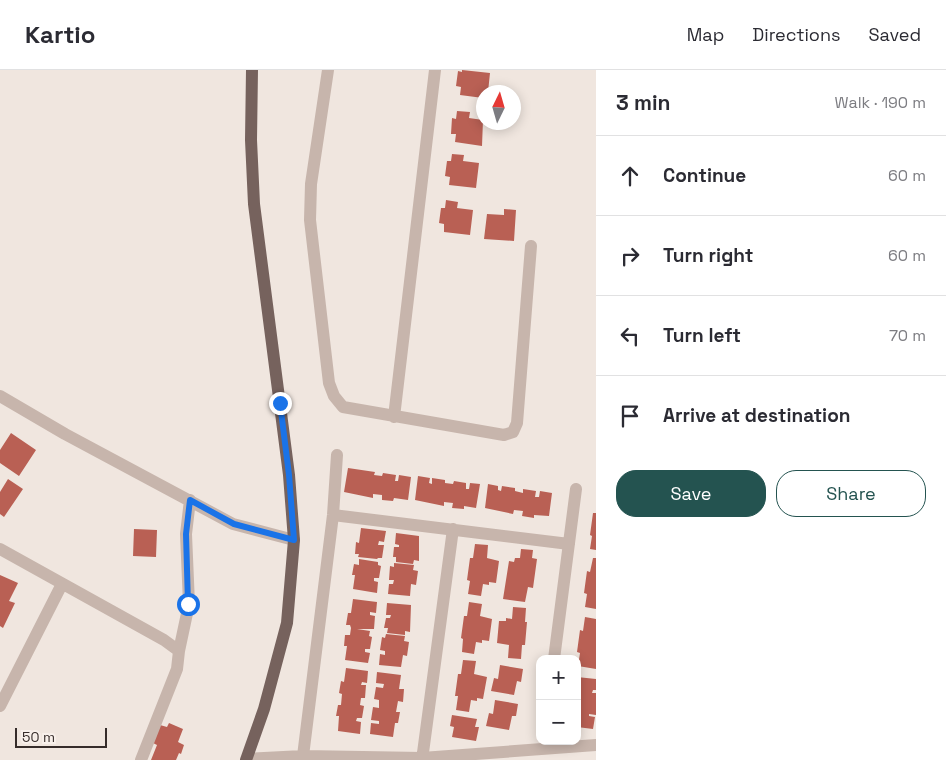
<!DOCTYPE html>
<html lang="en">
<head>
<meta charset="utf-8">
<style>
	:root { --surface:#fff; --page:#f2f2f3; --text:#2b2b33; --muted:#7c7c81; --line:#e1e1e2; --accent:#245350 }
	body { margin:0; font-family:"Space Grotesk",sans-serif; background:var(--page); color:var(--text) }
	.controls { position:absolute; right:15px; bottom:15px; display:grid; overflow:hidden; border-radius:10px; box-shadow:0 2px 12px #0003 }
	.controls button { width:45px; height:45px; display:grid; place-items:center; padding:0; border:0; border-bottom:1px solid var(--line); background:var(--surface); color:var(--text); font:25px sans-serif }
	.compass { position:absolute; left:476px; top:15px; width:45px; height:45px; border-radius:50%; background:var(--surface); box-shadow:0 2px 12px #0003; rotate:5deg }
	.scale { position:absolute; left:15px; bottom:12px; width:92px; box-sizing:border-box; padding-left:5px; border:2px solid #362c2a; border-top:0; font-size:14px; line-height:18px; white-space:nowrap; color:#362c2a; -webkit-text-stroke:4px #f8f0eb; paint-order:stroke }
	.stop { position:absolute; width:15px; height:15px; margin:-11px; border:4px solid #1a73e8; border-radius:50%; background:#fff }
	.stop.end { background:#1a73e8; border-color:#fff; box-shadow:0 1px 5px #0008 }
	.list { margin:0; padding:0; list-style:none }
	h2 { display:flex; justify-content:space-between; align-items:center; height:65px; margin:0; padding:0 20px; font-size:21px }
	h2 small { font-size:16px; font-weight:400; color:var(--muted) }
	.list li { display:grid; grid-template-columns:32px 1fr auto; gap:15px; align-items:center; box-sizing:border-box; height:80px; padding:0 20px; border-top:1px solid var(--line) }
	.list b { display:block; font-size:19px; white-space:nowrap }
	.list em { font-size:16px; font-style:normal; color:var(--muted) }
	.actions { display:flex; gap:10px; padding:15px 20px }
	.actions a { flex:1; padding:11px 0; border:1px solid var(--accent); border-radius:20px; text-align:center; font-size:18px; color:var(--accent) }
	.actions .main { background:var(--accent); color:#fff }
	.icon { flex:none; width:28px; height:28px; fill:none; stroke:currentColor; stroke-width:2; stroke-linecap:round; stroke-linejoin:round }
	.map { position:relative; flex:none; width:596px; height:690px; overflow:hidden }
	header { display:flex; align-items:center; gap:30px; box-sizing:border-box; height:70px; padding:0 25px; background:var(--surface); border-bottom:1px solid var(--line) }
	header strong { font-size:24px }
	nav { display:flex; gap:28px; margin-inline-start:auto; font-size:18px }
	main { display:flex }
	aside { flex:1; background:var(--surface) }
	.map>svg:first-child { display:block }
	.building { fill:#b96054 }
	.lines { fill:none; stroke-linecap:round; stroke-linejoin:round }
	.minor { stroke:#c7b5ac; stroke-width:12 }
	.major { stroke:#76625d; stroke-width:12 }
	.route { stroke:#1a73e8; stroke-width:6 }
</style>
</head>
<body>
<header>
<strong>Kartio</strong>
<nav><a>Map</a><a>Directions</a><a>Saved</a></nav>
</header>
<main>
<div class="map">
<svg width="596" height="690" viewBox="0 0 596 690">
	<rect width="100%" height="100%" fill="#f0e6df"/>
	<path class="building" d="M462,0L490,3L488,22H483V28L460,25L461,17L456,16L458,1L462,2Z
		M457,41L470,42L469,48L483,50L482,76L455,72L456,64H451L452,48L456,49Z
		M452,84L464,85L463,91L479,93L476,118L449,115L450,107L445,106L447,91H451Z
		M446,130L458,132L457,138L473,140L470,165L444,162V154L439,153L441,138H445Z
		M504,139L516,140L514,171L484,169L487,144L504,145Z
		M11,363L36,380L19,406L0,393V380Z
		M348,398L375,402L374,405L382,406L383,403L396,405L395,411H398L399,405L411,407L408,430L394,428L393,431L382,430V425L373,424V428L344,422Z
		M418,406L430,408L429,413L432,414V408L445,410V413L453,414L454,411L466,413V419H469L470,413L480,414L476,438L464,436V439L452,438L453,433L444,432V436L415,430Z
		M8,409L23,419L4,447L0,444V422Z
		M488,414L498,416V420L501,421L502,416L515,418V421L523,423V419L536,421L535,427H539L540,421L552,423L549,446L534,445V448L522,446L523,441L514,440L513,444L485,438Z
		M593,443H596V480L590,479L592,466L590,465Z
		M361,458L386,461L384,472L379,471L378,475H384L382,488H378L377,489L358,487L359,484H355L356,472L359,473Z
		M134,459L157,460L156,487L133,486Z
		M396,463L419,466V491L414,490L413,494L396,492V487H393L394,477H399V475L395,474Z
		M475,474L488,475L487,488L499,491L496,513L489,512V515L483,514L481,526L468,524L470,511L467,510L470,488H473Z
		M521,479L533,480L532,488L537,489L533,518L528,517L525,532L503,529L509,491L514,492L515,488H520Z
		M593,488H596V539L585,537L587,524L584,523L587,501L590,502Z
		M359,489L378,492V495L381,496L379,508H374V511L378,512L377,523L353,519L355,505H352L354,494L359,495Z
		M394,493L414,495L413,500L418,501L416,515L411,514L410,526L388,524L389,514H393L394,510H389L390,496L394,497Z
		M0,505L18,513L9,531L15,533L3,558L0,556Z
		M353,529L377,532L376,543L370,542V545L375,546L374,559H357L370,561L369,566L372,567L370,579H365V582L370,583L368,593L345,590L347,576H344L345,565H350L351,558L350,555H346L348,543H351Z
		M469,532L482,534L480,546L492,549L489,571L482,570V573L476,572L474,584L462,582L463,569L461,568L464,546H467Z
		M387,533L411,535L410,562L405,561V565L387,563L388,558H384L386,548H390L391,545H386Z
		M513,537L526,538L525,552H527L525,575H522L521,589L508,588L509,575L497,573L499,551H506V548L512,549Z
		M585,547L596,549V599L578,596L580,583L577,582L580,560L583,561Z
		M386,564L405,566L404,571L409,572L407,586L403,585L401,597L379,595L380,584L385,585V581L380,580L382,567L385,568Z
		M463,590L476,591L474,604L487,607L483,629L477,628V631L471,630L469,642L456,640L458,626H455L458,604H461Z
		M500,595L523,599L521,612L517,611L514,625L491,621L494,608L498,609Z
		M346,598L368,601L367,613L362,612L361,615H366L365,628H361L360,635L364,636L362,648H357L356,651L361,652L360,664L338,661L339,646H336L338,635H341L342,624L339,623L341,611L344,612Z
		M377,602L401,605L399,619H404L403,632L398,631L396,642H400L398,653H395L393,667L370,664L371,653L379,654V651L371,650L373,637L379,638V630L374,629L376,617L383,618L384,614L376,613Z
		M577,607L596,609V620H593L592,623H596V645L589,644V646L595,647L593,659L577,657Z
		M495,630L518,634L516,646H512L509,660L486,656L489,643L493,644Z
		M452,645L477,649L475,657H479L476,671L452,667L454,657L450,656Z
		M169,653L183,659L178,672L184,675L181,684L179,683L176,690H151L157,675L153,673L160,655L167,657Z"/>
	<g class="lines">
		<path class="minor" d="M328,0L311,114L310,150L329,313L334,326L343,337L504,365L513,362L517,353L531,176
			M0,326L65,364L233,454L294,470
			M394,347L435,0
			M333,445L569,474
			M0,479L164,570L179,581L177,599L141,690
			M179,581L189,534L186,464L190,430
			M554,589L576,419
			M0,636L62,514
			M303,686L333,445L337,385
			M247,689L303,686L422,688L596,675
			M422,690L453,459"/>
		<path class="major" d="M246,690L264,639L287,553L294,470L289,405L254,134L251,70L252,0"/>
	</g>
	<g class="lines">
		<path class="route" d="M188,534L186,464L190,430L234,454L294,470L289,405L280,333"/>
	</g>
</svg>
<div class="controls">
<button>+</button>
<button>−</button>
</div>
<svg class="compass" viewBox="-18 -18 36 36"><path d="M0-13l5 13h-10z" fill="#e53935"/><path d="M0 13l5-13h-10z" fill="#7c7c81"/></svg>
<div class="scale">50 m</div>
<div class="stop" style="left:188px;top:534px"></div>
<div class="stop end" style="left:280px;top:333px"></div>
</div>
<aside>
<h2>3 min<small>Walk · 190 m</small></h2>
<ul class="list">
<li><svg class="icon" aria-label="ahead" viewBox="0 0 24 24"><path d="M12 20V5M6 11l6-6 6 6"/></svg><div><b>Continue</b></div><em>60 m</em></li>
<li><svg class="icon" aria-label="right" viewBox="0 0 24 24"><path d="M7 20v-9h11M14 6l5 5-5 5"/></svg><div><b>Turn right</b></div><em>60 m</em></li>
<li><svg class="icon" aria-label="left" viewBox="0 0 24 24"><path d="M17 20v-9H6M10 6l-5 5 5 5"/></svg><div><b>Turn left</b></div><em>70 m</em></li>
<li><svg class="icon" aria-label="arrive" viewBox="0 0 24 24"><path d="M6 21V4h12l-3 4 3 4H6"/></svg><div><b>Arrive at destination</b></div></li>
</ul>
<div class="actions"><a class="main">Save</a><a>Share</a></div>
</aside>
</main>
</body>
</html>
